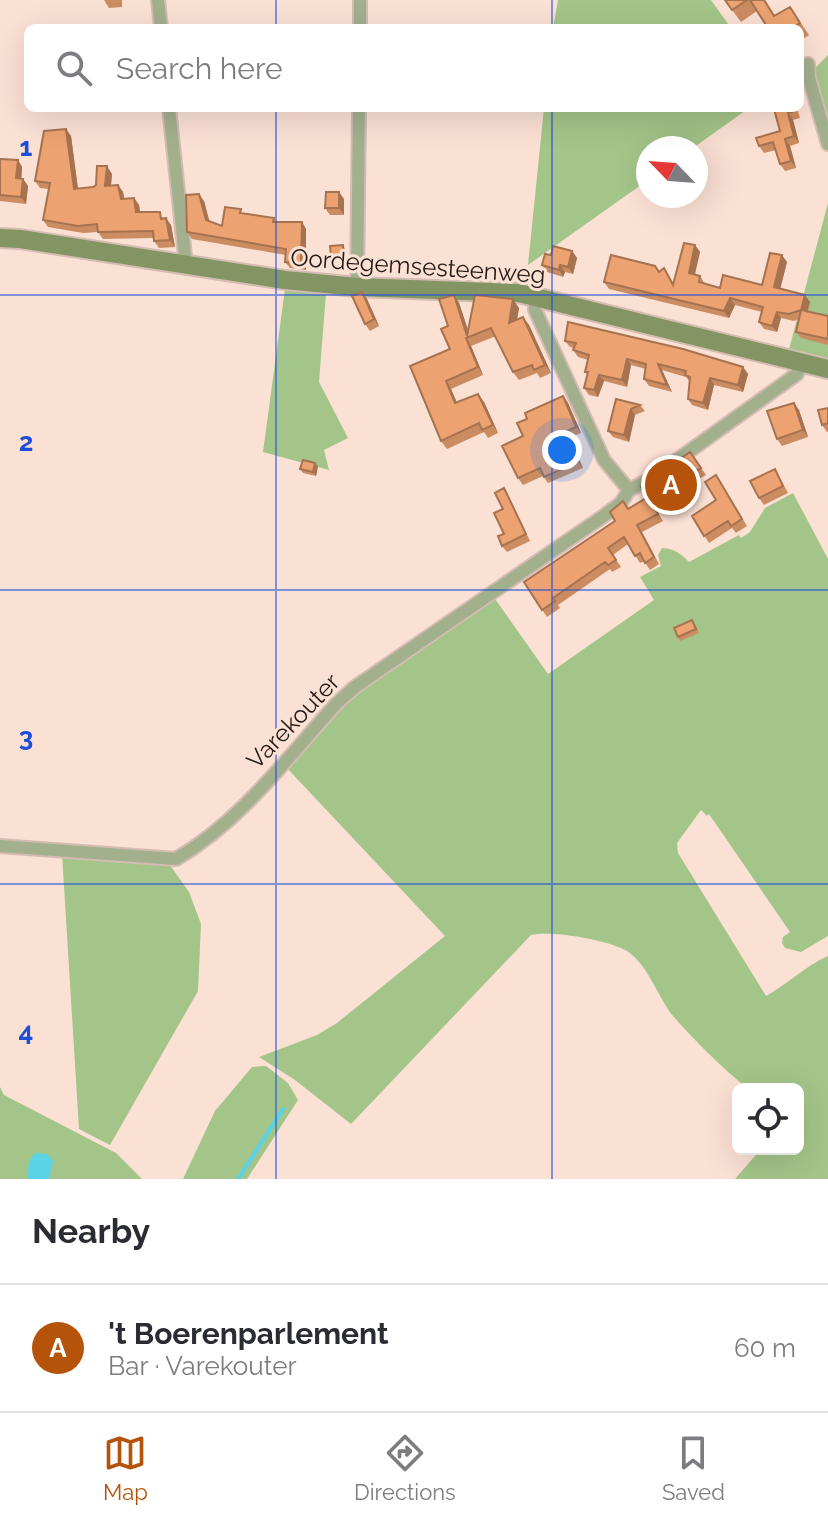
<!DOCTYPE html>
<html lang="en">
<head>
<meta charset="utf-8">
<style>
	:root { --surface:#fff; --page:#f2f2f3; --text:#2b2b33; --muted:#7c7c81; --line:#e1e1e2; --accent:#b45309 }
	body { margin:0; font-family:Raleway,sans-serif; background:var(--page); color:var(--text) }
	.controls { position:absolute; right:24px; bottom:24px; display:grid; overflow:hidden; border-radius:12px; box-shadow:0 8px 32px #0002 }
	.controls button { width:72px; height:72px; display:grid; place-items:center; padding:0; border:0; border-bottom:2px solid var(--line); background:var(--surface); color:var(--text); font:40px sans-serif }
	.compass { position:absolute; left:636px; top:136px; width:72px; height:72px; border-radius:50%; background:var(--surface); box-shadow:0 8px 32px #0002; rotate:295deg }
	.you { position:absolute; left:562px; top:450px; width:28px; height:28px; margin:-20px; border:6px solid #fff; border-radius:50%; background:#1a73e8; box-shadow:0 0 0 12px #1a73e833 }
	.badge { display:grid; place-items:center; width:52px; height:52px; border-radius:50%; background:var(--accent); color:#fff; font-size:26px; font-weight:700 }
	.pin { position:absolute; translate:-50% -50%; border:4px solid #fff; box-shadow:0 2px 8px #0006 }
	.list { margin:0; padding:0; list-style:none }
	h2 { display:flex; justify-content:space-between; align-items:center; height:104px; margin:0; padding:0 32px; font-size:34px }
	h2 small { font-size:26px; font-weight:400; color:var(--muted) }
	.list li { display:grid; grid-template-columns:52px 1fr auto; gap:24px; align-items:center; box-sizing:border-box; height:128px; padding:0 32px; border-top:2px solid var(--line) }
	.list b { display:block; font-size:30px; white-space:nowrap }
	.list p { margin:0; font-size:26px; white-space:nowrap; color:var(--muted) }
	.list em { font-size:26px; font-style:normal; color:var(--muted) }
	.icon { flex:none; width:44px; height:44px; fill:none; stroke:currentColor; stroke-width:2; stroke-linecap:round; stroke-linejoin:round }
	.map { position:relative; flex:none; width:828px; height:1179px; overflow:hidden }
	.search { position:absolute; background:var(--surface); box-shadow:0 8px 32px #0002; left:24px; right:24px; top:24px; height:88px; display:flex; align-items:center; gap:20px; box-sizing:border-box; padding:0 28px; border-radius:12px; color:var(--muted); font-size:30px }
	.sheet { height:232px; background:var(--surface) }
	nav { display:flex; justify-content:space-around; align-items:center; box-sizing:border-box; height:112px; border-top:2px solid var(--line); background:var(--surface); font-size:22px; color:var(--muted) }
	nav a { display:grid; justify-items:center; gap:4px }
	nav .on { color:var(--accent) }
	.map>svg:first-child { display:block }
	.green { fill:#a3c589 }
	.water { fill:#5bd3e6 }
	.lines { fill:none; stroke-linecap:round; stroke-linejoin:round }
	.stream { stroke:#5bd3e6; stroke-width:4 }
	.street-casing { stroke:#d4bcb2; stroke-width:16 }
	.secondary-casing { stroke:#d4bcb2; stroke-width:22 }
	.street { stroke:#a3b08e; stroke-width:12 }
	.secondary { stroke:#829562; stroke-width:18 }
	.wall { fill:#cc8c61 }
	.shaded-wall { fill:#a6724f }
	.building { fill:#eda371; stroke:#a6724f; stroke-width:2 }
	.grid { fill:none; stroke:#1d4ed8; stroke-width:2; stroke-opacity:0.55 }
	.labels { text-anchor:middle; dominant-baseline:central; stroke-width:6; stroke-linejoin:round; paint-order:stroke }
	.street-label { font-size:24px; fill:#231a16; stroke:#fbe0d4 }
	.grid-label { font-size:26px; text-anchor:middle; font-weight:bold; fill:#1d4ed8; stroke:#fbe0d4; stroke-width:6; stroke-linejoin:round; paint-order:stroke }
</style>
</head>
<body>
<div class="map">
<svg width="828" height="1179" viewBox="0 0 828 1179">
	<rect width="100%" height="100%" fill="#fbe0d4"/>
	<path class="green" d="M558,0H711L731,28H553Z
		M828,55V126L814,73L815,68Z
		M544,108H749L693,148H648V180L528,265Z
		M828,203V363L788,353Z
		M285,289L326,293L319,382L348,438L324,450L329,470L263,452Z
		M793,493L828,559V936L801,952L785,948L782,943L783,937L790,932L709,814L707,816L701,810L677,843L678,853L766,996C788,984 805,966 828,956V1179H735L761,1149H798V1089H748C721,1067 696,1042 673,1016C657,996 649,966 627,951C609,940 552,930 531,935L351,1124L295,1080L259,1057L317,1035L337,1023L445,936L285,766L351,696L493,596L548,674L654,600L640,577L661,566L658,555L662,548C675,549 680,553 689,562L739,535L741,538L750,532L765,508Z
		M62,854L170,865L189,892L201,924L198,991L110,1145L79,1129Z
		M266,1066L288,1083L298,1100L247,1179H183L215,1111L252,1067Z
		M0,1087L4,1095L116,1153L142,1179H0Z"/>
	<path class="water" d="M35,1153L47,1154L53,1161L49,1179H27L29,1161Z"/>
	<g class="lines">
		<path class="stream" d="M238,1179L283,1109"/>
		<g class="street-casing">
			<path id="street" d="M158,0L161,28
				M360,28V0
				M808,64L809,78L828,144
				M169,108L186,265
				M357,287L359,108
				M535,296V310L604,460L629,490
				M0,846L176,859C241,821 287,758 337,703L355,687L605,515L621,503L629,490L649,480L797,374L801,362"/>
		</g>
		<g class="secondary-casing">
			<path id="secondary" d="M0,238L20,239L285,280L357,287L519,293L828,369"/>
		</g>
		<use href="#street" class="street"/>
		<use href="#secondary" class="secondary"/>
	</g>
	<path class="wall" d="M104,0H122V7L109,8Z
		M725,0H765L775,16L790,7L809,35L800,41V28H768L757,11L741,22Z
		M778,108H797L800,118L793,120L799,143L790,146L796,168L785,171L780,164L776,150L764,153L759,146L780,131Z
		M71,136L78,189L93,187L112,174L111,186L118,185L123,192L124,199L134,198L139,205L140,212L165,218L171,225L175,247L159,248L154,241V238L103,239L98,232L83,233L48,227L43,220L49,189L40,188L35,181Z
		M0,159L18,160L22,167L21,179H23L28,186L26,204L0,201Z
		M344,199V215H330L325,208Z
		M204,201L209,221L222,226L244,213L274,218L276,222H302L306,229V270L290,268L285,262L286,255L192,239L187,232Z
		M343,245L345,249V259H333L331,256Z
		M695,245L700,252L695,275L700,276L705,284L720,288L762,285L787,262L780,288L810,302L808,311L828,316V345L801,338L796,332L799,319L794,321L781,318L777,332L764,329L759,322L762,312L735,305L729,318L609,289L604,282L659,272L664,268L674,284Z
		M572,251L577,258L573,274L565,272L563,277L547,272L542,265L551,255Z
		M362,292L367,299L379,326L370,331L365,324Z
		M454,295L459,303L468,330L519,308L517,320L529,325L551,373L540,378L537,373L519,380L513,372L496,336L471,346L483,375L451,389L457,403L484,402L498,433L488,438L484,432L447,449L441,441L410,366L450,349L448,326Z
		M565,341L743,367L748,374L743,392L714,385L708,410L692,405L688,399L690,382L686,377L662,370L672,392L649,386L644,379L646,369L631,365L627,387L604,381L598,397L589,395L584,388L588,375L585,372L588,360L578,357L573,350L574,348L570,347Z
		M563,396L568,403L581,433L569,438L583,468L548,483L543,476L523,485L518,478L527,419Z
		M616,399L640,405L645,411L635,415L629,442L613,437L608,431Z
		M794,403L799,410L808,437L782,446L777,439Z
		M828,408V432H827L822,425Z
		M690,452L706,475L681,489L679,486L654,505L641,487Z
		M318,466L316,476L303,473L300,469Z
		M716,475L747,526L736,533L732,528L709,543L692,516L716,500Z
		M779,476L788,493L764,505L759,498Z
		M504,488L508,495L530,541L507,552L502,546L504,534Z
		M648,497L663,521L642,532L659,564L650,570L644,561L640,563L628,544L613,555L621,567L612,572L610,569L558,605L560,608L547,617L524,582L615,521L628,508Z
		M695,624L699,633L680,641L678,637Z"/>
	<path class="shaded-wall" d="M788,113L793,120L799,143L794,136Z
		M66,129L71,136L79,197L74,189Z
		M785,139L790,146L796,168L791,161Z
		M18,160L22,167L21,185L16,178Z
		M107,166L112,174L110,193L105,186Z
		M23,179L28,186L26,204L21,197Z
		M118,185L123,192L126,206L121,199Z
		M339,192L344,199V215L339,208Z
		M199,194L204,201L211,227L206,220Z
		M134,198L139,205L141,219L136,212Z
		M166,218L171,225L175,247L170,240Z
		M302,222L306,229V270L301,263Z
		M695,245L700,252L693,280L689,273Z
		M572,251L577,258L573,274L568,267Z
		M782,255L787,262L779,294L774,287Z
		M560,265L565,272L563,277L559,270Z
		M362,292L367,299L379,326L374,319Z
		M454,295L459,303L470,336L468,337Z
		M805,295L810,302L806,316L801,310Z
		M730,298L735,305L729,318L724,311Z
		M513,299L519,308L515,331L509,323Z
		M777,312L781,318L777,332L772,326Z
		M523,317L529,325L551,373L545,365Z
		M466,338L471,346L483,375L478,367Z
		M627,359L631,365L627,387L622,380Z
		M658,364L662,370L672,392L667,385Z
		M743,367L748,374L743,392L738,385Z
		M599,375L604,381L598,397L594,390Z
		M710,378L714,385L708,410L703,403Z
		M446,381L451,389L461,412L455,403Z
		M478,394L484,402L498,433L493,425Z
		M563,396L568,403L581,433L576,427Z
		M794,403L799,410L808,437L803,430Z
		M631,409L635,415L629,442L624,435Z
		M565,432L569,438L583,468L578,462Z
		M315,463L318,466L316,476L313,472Z"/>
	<path class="building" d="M725,0H747L732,10Z
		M750,0H764L774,16L790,7L800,23L792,28H768Z
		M778,108H795V111L788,113L794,136L785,139L791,161L780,164L773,142L759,146L756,138L780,131L774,109Z
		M66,129L74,189L93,187L96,185L97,166H107L105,186L118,185L121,199L134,198L136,212H160L161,219L166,218L170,240L154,241L153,231L98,232L97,224L78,226L43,220L50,183L35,181L44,131Z
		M0,159L18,160L16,178L23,179L21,197L0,195Z
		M326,192H339V208H325Z
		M199,194L206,220L222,226L225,207L241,209L240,213L274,218L273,222H302L301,263L285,262L286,249L187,232L186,195Z
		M684,243L695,245L689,273L700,276L699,282L720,288L723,275L762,285L770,253L782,255L774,287L805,295L801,310L828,316V339L796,332L801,310L789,314L777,312L772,326L759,322L763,307L730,298L724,311L604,282L611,255L655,266L659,272L664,268L673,285Z
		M343,245V256H331L330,246Z
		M553,246L572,251L568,267L560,265L559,270L542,265L545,254L551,255Z
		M362,292L374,319L365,324L352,296Z
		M454,295L467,336L475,295L513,299L509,323L523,317L545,365L534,370L532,365L513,372L491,328L466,338L478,367L446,381L455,403L478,394L493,425L482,430L479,423L441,441L410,366L450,349L441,329L448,326L439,299Z
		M568,322L683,349L743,367L738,385L710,378L703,403L688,399L690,377L685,375L686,371L658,364L667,385L644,379L646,364L627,359L622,380L599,375L594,390L584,388L588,372H585L589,355L573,350L576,343L565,341Z
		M563,396L576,427L565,432L578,462L544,477L540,468L518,478L502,446L523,436L517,423L527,419L525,413Z
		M616,399L640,405L631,409L624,435L608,431Z
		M794,403L803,430L777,439L767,411Z
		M828,408V423L822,425L818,410Z
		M690,452L701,468L676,482L674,480L649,498L641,487Z
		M303,460L315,463L313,472L300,469Z
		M775,469L783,486L759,498L750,481Z
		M716,475L742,519L731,526L728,521L704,536L692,516L716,500L705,482Z
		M504,488L526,534L502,546L498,536L504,534L494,513L503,509L495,493Z
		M648,497L658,514L637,525L654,557L645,563L640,553L635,556L624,537L608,548L616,560L608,565L605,562L553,598L555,601L542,610L524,582L615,521L610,512L623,501L628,509Z
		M692,620L696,629L678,637L674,628Z"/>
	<path class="grid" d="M276,0V28M552,0V28M276,108V1179M552,108V1179M0,295H828M0,590H828M0,884H828"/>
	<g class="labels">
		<g class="street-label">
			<text transform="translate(418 266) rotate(4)">Oordegemsesteenweg</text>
			<text transform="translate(293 721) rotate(-46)">Varekouter</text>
		</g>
	</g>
	<g class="grid-label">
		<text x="26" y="156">1</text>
		<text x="26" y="451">2</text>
		<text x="26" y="746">3</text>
		<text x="26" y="1041">4</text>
	</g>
</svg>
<div class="controls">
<button><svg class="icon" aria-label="locate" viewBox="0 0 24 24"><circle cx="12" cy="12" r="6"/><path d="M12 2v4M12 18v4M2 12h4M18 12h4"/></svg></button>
</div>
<svg class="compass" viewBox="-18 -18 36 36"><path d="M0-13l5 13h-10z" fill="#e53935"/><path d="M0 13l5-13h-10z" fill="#7c7c81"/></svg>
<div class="you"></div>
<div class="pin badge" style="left:671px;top:485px">A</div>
<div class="search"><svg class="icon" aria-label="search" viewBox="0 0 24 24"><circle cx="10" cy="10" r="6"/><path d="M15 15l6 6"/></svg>Search here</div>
</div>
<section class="sheet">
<h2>Nearby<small></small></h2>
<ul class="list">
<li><span class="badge">A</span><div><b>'t Boerenparlement</b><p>Bar · Varekouter</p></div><em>60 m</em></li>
</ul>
</section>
<nav>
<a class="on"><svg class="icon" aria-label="map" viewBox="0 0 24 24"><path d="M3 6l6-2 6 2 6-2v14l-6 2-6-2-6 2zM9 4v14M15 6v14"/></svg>Map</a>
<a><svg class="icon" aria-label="directions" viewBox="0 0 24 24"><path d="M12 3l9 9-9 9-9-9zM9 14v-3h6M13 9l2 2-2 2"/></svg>Directions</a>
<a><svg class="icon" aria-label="saved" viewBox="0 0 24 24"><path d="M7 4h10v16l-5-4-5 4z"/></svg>Saved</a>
</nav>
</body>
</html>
